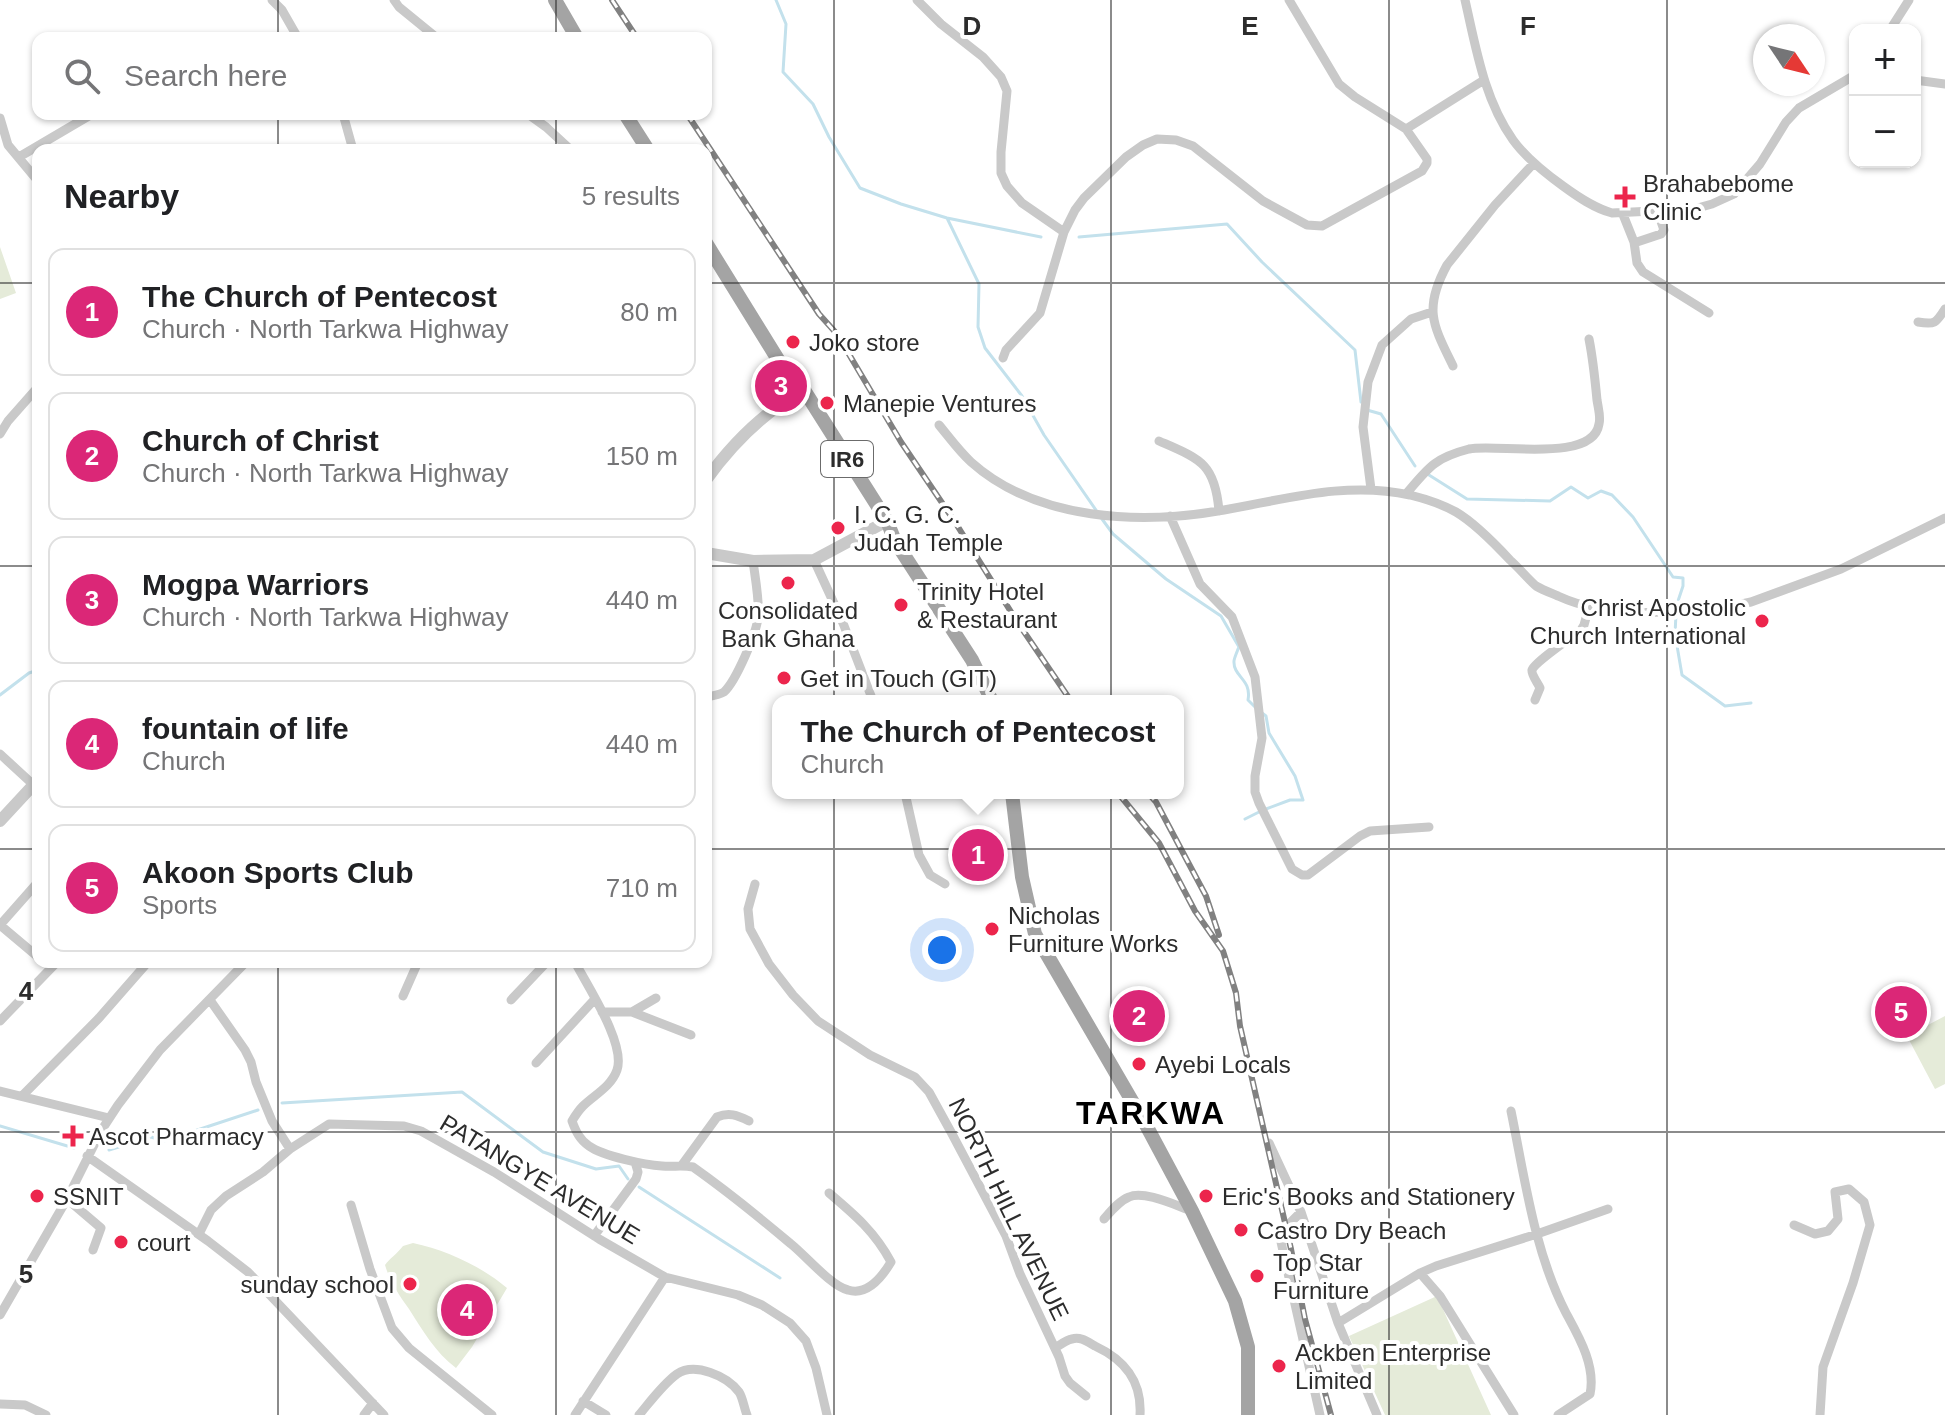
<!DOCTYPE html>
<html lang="en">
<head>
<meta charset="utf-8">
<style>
	:root { --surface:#fff; --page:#f6f6f6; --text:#202124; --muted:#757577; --line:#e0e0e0; --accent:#db2777 }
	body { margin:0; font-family:Arial,sans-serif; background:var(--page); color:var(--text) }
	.controls { position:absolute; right:24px; top:24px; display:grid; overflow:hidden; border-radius:16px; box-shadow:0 2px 6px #0004 }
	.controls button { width:72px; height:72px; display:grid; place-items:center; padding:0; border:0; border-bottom:2px solid var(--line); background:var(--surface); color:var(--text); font:40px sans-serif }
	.compass { position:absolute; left:1753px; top:24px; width:72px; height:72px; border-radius:50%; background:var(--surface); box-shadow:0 2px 6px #0004; rotate:125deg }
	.you { position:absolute; left:942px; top:950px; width:28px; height:28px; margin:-20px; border:6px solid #fff; border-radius:50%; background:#1a73e8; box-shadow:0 0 0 12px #1a73e833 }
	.badge { display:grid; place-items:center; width:52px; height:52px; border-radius:50%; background:var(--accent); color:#fff; font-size:26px; font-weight:700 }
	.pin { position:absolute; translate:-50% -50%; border:4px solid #fff; box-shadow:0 2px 8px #0006 }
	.popup { position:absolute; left:772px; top:695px; width:412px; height:104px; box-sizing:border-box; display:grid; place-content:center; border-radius:16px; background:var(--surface); filter:drop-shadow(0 2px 6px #0005); font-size:26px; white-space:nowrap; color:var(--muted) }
	.popup b { font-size:30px; color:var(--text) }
	.popup::after { content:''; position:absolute; left:50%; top:100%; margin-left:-16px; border:16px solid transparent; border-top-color:var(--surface) }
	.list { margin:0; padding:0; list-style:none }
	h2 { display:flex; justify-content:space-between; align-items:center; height:104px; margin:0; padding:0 32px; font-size:34px }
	h2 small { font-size:26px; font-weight:400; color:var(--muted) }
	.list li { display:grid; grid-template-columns:52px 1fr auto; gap:24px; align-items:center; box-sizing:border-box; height:128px; margin:0 16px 16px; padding:0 16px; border:2px solid var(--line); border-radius:16px }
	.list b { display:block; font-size:30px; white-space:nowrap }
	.list p { margin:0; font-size:26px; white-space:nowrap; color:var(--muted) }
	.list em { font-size:26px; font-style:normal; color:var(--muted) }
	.icon { flex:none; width:44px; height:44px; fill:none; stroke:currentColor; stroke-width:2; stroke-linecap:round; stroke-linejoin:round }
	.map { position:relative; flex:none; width:1945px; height:1415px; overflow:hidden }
	.search { position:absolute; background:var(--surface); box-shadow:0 2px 6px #0004; left:32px; top:32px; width:680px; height:88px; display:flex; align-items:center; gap:20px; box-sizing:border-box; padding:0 28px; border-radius:16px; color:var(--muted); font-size:30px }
	.panel { position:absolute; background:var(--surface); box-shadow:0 2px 6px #0004; left:32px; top:144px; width:680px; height:824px; border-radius:16px }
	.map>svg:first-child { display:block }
	.green { fill:#e5ebd9 }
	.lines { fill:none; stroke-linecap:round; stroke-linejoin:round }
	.stream { stroke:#c3e1ec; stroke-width:3 }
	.minor { stroke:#c9c9c9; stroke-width:9 }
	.tertiary { stroke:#c9c9c9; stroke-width:12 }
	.primary { stroke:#a4a4a4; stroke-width:14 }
	.rail-casing { stroke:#818181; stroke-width:6 }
	.rail { stroke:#fff; stroke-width:3; stroke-dasharray:9; stroke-linecap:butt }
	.grid { fill:none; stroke:#2c2c2c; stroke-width:2; stroke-opacity:0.55 }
	.poi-dot { fill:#ec254c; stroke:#fff; stroke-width:3 }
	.labels { text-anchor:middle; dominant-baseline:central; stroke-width:8; stroke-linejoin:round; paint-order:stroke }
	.shield { fill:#fff; stroke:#6b6b6b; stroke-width:2 }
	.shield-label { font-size:22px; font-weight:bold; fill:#2c2c2c }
	.poi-label { font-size:24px; fill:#2c2c2c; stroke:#fff; text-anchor:start }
	.street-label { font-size:24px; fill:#2c2c2c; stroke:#fff }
	.district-label { font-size:32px; font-weight:bold; letter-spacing:2px; fill:#000; stroke:#fff }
	.grid-label { font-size:26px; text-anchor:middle; font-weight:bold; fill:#2c2c2c; stroke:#fff; stroke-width:8; stroke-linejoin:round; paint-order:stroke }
</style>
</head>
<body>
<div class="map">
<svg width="1945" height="1415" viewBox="0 0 1945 1415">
	<rect width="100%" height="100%" fill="#fff"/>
	<path class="green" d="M0,247L16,293L0,299Z
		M1945,1016V1084L1935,1089L1907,1036Z
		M413,1243C446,1250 481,1266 507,1288L472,1347L456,1368C435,1352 423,1331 409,1309C399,1295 390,1282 385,1265C390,1258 397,1254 403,1246Z
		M1437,1296L1491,1415H1385L1349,1336Z"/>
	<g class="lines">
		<path class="stream" d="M776,0L786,24L783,72L813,104L829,137L860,188L901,204L947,218L1041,237
			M947,218L979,284L978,327L985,348L1022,396L1044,435L1098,513
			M1079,237L1227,224L1262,262L1355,350L1361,402
			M1367,410L1381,414L1415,466
			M1429,475L1467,499L1550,501L1571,487L1588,498L1601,491L1612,495L1633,517L1673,577L1683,578V586L1676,607
			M1102,519L1113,534L1166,579L1221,616L1239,647C1238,649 1234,659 1234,661C1233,677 1252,679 1248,700L1256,708
			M1676,614L1675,634L1682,675L1725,706L1751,703
			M0,695L29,673L38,670
			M1262,713L1266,716L1269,733L1295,776L1303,800H1290L1266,809
			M1245,819L1259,812
			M282,1103L462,1092L543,1152L596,1169L619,1166L628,1179
			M0,1126L74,1148
			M109,1150L151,1137L164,1141L258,1110
			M639,1187L780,1278"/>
		<path class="minor" d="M272,0L282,10L298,38
			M394,0L399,7L437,38
			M917,0L941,24L983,57L1001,77L1007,91L1001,152V173L1007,186L1022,203L1064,232
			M1289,0L1339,84L1355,97L1406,129
			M1465,0C1476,48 1484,99 1513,140C1526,158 1545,173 1563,186C1578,197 1594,208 1612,213L1694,209L1712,204L1734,194L1760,164L1786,122L1799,108L1855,75
			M1890,30L1909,0
			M1915,80L1945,84
			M343,114L353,150
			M528,114L546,127L571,150
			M0,118L8,145L38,181
			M19,157L92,114
			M1622,212L1634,242H1637L1661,234L1664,230L1657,210
			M1634,242L1637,263L1643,272L1709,313
			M1918,322C1935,325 1936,323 1945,309
			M1003,358L1006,350L1040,313L1064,232L1075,210L1084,198L1126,157L1143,145L1157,139L1176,140L1193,146L1263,201L1307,225L1322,226L1422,171L1427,163V159L1406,129L1484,80
			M1453,366C1433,325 1423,309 1447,265L1495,205L1534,163
			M939,425C949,437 959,451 971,462C1037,521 1141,525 1224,510C1287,499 1346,481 1410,495C1426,499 1442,504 1456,512C1473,522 1496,545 1510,560C1519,568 1527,578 1536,586C1543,590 1551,593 1558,596C1615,622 1677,611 1737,605L1751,602L1841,569L1945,518
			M0,434L8,421L38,387
			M1159,441C1200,459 1215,463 1219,511
			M1371,489L1363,427L1368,382L1382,345L1411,319L1432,312
			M1406,494C1428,468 1434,458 1469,449C1495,443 1593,464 1599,424C1601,417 1598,407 1597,400C1595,379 1593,359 1589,339
			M1170,516L1200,584L1232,617L1255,677L1262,738L1255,776V792L1259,803L1292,869L1302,875H1308L1360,836L1370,831L1429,827
			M814,560L843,623L873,701
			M706,697C712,696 719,695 724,692C736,681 756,634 758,618C760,603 755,577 753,561
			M1535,700L1540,688C1538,683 1531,675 1532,670C1535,662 1572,637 1581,630L1584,625L1589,607
			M0,754L38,789
			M905,793L919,855L930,875L945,884
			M755,884L748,909L750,929L769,964L793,995L818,1021L870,1055L915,1077L929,1092L951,1132L1006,1236L1020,1274L1059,1357L1065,1376L1070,1383L1086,1396
			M0,925L38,882
			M0,925L38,957
			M575,962C588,987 626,1044 617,1070C611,1087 594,1095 583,1106C579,1110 575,1116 572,1121C576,1132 580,1140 589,1146C603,1156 645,1165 662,1166C673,1167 682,1165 693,1167C727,1191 759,1217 791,1244C805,1255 831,1286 848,1290C867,1296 882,1277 891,1262C875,1232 855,1215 829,1193
			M403,996L418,962
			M210,1000L245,1050L251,1062L256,1082L272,1121L290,1149
			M511,1000L547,962
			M602,1012H632L691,1035
			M632,1012L656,998
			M0,1021L57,962
			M536,1063L594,1000
			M0,1091L109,1118
			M22,1096L99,1018L148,962
			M1511,1111C1525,1179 1534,1251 1566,1313C1579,1337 1596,1366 1590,1394L1558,1415
			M1269,1143L1301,1212L1338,1323L1377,1415
			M87,1156L208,1241L248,1272L384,1415
			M682,1165L717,1117C729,1112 737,1115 749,1121
			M67,1199L101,1228L93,1250
			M351,1205L370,1269L392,1328L409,1348L492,1415
			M1301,1212L1286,1227L1281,1242L1320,1415
			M1104,1219C1111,1211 1119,1201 1129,1197C1144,1190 1177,1206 1192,1211
			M1794,1225L1815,1234L1828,1231L1838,1219L1835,1192L1849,1189L1864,1202L1870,1225L1853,1283L1823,1367L1820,1415
			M199,1234L211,1210L226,1196L263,1172L290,1149L329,1124L404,1126L421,1131L494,1172L599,1239L665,1277L738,1295L762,1305L790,1323L806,1341L816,1368L827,1415
			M594,1236L636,1179L638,1172L635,1162
			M1420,1273L1440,1296L1514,1415
			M0,1315L67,1199L101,1131L118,1105L160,1050L246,962
			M1338,1323L1420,1273L1436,1266L1537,1234L1608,1209
			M1055,1348C1060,1345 1066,1340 1072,1339C1080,1336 1088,1342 1095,1346C1125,1360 1142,1381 1140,1415
			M583,1401L606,1415
			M0,1404L25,1405L46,1415
			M364,1415L373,1403
			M575,1415L665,1277
			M639,1415C650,1402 663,1384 677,1374C695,1362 727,1376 739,1392C743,1398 744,1408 747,1415"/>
		<path class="tertiary" d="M706,480C732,444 765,411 804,390
			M706,553L753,561L814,560L887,521
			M0,821L38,780"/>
		<path class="primary" d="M555,0L577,38
			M625,114L648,150
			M706,243L795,387
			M793,381L804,390L887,521L895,541L972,660L992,701
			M1012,793L1022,877L1035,934L1146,1125L1192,1211L1235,1301L1248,1347V1415"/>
		<g class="rail-casing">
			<path id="rail" d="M612,0L637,38
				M687,114L819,314L837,334L901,442L955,522L1016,620L1071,701
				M1118,793L1159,843L1195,911L1223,951L1236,993L1240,1026L1291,1249L1305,1319L1331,1415
				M1148,793L1156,802L1206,896L1219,935"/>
		</g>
		<use href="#rail" class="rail"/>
	</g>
	<path class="grid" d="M278,0V38M556,0V38M834,0V1415M1111,0V1415M1389,0V1415M1667,0V1415M278,114V150M556,114V150M0,283H38M706,283H1945M0,566H38M706,566H1945M0,849H38M706,849H1945M278,962V1415M556,962V1415M0,1132H1945"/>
	<g class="poi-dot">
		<path d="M1621 185h8v8h8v8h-8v8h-8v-8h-8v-8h8z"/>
		<circle cx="793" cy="342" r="8"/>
		<circle cx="827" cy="403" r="8"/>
		<circle cx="838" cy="528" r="8"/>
		<circle cx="788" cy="583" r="8"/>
		<circle cx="901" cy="605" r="8"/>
		<circle cx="1762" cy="621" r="8"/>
		<circle cx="784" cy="678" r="8"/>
		<circle cx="992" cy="929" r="8"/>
		<circle cx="1139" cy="1064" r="8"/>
		<path d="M69 1124h8v8h8v8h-8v8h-8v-8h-8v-8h8z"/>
		<circle cx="37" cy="1196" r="8"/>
		<circle cx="1206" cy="1196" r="8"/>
		<circle cx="1241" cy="1230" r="8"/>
		<circle cx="121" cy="1242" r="8"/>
		<circle cx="1257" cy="1276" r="8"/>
		<circle cx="410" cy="1284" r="8"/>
		<circle cx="1279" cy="1366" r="8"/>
	</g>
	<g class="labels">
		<rect class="shield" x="821" y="441" width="52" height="36" rx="6"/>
		<g class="shield-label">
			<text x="847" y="459">IR6</text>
		</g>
		<g class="poi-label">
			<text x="1643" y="183">Brahabebome<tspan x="1643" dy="28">Clinic</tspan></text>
			<text x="809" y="342">Joko store</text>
			<text x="843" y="403">Manepie Ventures</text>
			<text x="854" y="514">I. C. G. C.<tspan x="854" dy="28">Judah Temple</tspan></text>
			<text x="917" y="591">Trinity Hotel<tspan x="917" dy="28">&amp; Restaurant</tspan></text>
			<text x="1746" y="607" text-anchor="end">Christ Apostolic<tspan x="1746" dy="28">Church International</tspan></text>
			<text x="788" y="610" text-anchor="middle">Consolidated<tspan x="788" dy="28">Bank Ghana</tspan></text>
			<text x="800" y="678">Get in Touch (GIT)</text>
			<text x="1008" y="915">Nicholas<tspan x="1008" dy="28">Furniture Works</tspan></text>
			<text x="1155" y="1064">Ayebi Locals</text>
			<text x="89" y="1136">Ascot Pharmacy</text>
			<text x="53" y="1196">SSNIT</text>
			<text x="1222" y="1196">Eric's Books and Stationery</text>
			<text x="1257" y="1230">Castro Dry Beach</text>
			<text x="137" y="1242">court</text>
			<text x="1273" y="1262">Top Star<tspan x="1273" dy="28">Furniture</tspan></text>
			<text x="394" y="1284" text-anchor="end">sunday school</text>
			<text x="1295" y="1352">Ackben Enterprise<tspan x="1295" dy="28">Limited</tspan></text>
		</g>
		<g class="street-label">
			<text transform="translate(540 1179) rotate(31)">PATANGYE AVENUE</text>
			<text transform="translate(1009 1209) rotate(64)">NORTH HILL AVENUE</text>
		</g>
		<g class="district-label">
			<text x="1151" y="1113">TARKWA</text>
		</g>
	</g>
	<g class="grid-label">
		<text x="972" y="35">D</text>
		<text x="1250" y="35">E</text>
		<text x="1528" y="35">F</text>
		<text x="26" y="1000">4</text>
		<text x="26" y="1283">5</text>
	</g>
</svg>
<div class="controls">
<button>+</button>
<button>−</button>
</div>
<svg class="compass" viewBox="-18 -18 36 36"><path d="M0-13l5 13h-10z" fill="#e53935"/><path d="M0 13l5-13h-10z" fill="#757577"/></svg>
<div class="you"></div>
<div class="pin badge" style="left:978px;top:855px">1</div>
<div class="popup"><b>The Church of Pentecost</b>Church</div>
<div class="pin badge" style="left:1139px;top:1016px">2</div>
<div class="pin badge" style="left:781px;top:386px">3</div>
<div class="pin badge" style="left:467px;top:1310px">4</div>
<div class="pin badge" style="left:1901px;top:1012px">5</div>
<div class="search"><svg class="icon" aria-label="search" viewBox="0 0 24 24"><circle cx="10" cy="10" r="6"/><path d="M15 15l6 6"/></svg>Search here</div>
<section class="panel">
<h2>Nearby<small>5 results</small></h2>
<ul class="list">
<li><span class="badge">1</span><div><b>The Church of Pentecost</b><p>Church · North Tarkwa Highway</p></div><em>80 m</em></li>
<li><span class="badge">2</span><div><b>Church of Christ</b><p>Church · North Tarkwa Highway</p></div><em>150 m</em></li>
<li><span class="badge">3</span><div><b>Mogpa Warriors</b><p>Church · North Tarkwa Highway</p></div><em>440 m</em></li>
<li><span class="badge">4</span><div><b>fountain of life</b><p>Church</p></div><em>440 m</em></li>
<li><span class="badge">5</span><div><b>Akoon Sports Club</b><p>Sports</p></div><em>710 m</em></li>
</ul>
</section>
</div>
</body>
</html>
